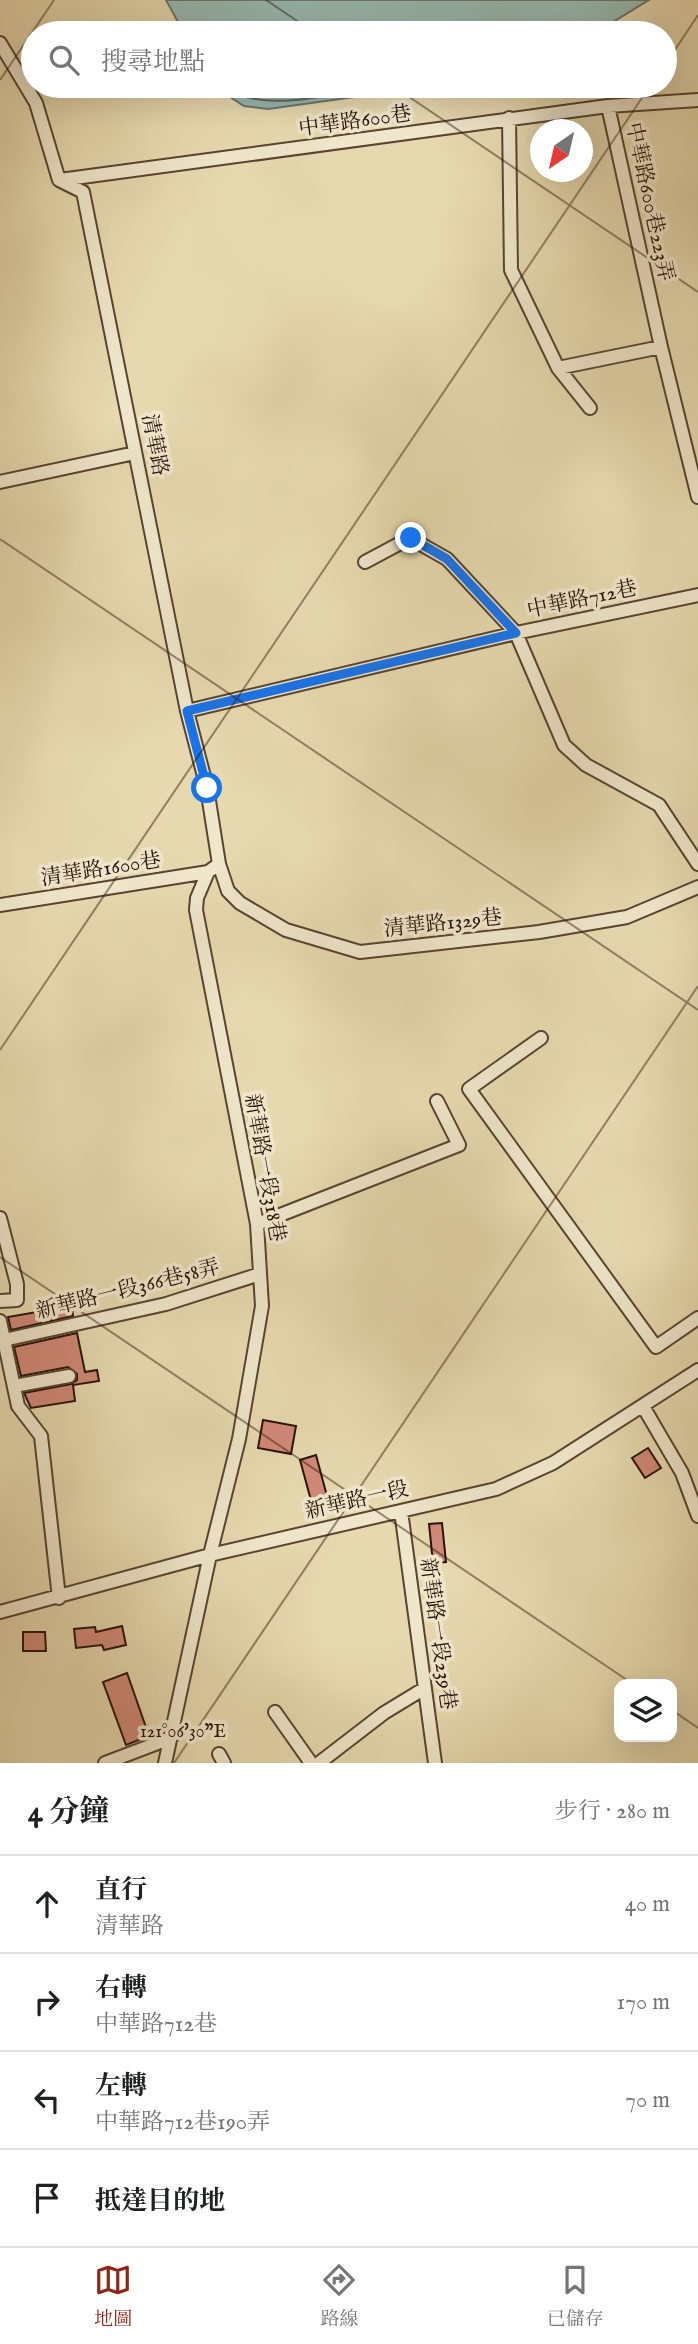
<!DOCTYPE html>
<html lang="zh-TW">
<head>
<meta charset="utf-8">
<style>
	:root { --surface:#fff; --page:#f6f6f6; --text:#202124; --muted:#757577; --line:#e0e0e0; --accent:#8f2418 }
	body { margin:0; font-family:"IM FELL English","Noto Serif TC",serif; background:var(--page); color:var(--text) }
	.controls { position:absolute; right:21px; bottom:21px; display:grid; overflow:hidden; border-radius:14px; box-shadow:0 7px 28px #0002 }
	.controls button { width:63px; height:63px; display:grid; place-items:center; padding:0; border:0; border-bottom:2px solid var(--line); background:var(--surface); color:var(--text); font:35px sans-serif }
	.compass { position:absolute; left:530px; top:119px; width:63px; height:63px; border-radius:50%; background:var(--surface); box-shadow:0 7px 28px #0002; rotate:214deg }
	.stop { position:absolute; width:21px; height:21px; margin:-16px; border:5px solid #1a73e8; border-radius:50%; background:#fff }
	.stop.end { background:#1a73e8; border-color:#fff; box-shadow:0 2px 7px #0008 }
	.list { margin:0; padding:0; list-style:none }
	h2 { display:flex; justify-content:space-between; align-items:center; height:91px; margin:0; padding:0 28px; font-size:30px }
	h2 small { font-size:23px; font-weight:400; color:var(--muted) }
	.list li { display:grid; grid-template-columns:46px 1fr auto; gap:21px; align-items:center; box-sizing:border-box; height:98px; padding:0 28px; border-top:2px solid var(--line) }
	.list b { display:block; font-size:26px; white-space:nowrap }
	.list p { margin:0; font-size:23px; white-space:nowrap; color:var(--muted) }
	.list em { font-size:23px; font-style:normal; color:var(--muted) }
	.icon { flex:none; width:38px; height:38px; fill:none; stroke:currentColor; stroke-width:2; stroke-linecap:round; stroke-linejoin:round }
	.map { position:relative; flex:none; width:698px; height:1763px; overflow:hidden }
	.search { position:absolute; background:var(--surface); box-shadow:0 7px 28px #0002; left:21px; right:21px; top:21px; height:77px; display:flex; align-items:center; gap:18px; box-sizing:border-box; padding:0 24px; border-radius:38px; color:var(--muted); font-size:26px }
	.sheet { height:483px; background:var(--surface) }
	nav { display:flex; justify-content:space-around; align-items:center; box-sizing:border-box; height:98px; border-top:2px solid var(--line); background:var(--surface); font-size:19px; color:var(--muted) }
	nav a { display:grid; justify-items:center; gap:4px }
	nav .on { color:var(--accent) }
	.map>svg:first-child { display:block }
	.water { fill:#97b9b1; stroke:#6b766d; stroke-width:2 }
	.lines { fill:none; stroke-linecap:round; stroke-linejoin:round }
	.shore { stroke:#60665c; stroke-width:2 }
	.building { fill:#d18978; stroke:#281207; stroke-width:2 }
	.minor-casing { stroke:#584431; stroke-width:16 }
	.minor { stroke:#efe6cb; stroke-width:12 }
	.route { stroke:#1a73e8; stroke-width:9 }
	.ticks { fill:none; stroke:#281207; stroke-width:2; stroke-opacity:0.45 }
	.labels { text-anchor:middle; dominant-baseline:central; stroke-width:7; stroke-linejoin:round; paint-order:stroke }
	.street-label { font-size:21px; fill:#281207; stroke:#efe6cb }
	.ticks-label { font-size:18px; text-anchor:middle; fill:#281207; stroke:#efe6cb; stroke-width:7; stroke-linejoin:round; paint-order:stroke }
</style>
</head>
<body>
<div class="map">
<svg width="698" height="1763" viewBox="0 0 698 1763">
	<rect width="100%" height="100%" fill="#e6d9af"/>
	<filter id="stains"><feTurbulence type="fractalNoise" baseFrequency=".00286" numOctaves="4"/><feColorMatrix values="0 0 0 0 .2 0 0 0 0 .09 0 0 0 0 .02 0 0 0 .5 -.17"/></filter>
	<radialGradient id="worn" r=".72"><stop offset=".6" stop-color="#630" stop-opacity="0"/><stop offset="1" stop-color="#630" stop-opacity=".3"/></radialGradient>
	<path class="water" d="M166,0H649L595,33H184Z
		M213,86H434L268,109L244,106Z"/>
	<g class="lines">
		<path class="shore" d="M224,86C260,116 339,92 383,86
			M239,86L268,93L319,86"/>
	</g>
	<path class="building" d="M72,1306L73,1316L11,1330L8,1317Z
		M77,1333L85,1372L97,1370L99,1381L73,1385L75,1401L31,1408L24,1393L71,1384L77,1380V1374L68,1367L21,1376L14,1347Z
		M263,1420L296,1426L291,1454L258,1448Z
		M648,1448L661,1468L645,1478L632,1458Z
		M316,1455L331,1511L315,1515L300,1460Z
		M442,1523L446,1562L433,1563L429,1524Z
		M122,1626L126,1645L104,1650L102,1645L76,1648L74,1629L95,1627L96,1632Z
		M23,1632H45L46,1651H23Z
		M127,1673L149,1736L126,1745L103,1682Z"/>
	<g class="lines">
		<g class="minor-casing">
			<path id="minor" d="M0,43L36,103L59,180L83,192L187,711L207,788L219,864L208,872L0,905
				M608,106L661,347L698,497
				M509,118L511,270L558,368L590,408
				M60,180L608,106L698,100
				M558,368L661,347
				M0,482L135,453
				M365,562L410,538L447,559L516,633L564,745L586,765L659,805L698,864
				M187,711L516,633L698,595
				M219,864L228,891L240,903L286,930L360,952L539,932L627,917L698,887
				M541,1038L469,1089L656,1347L698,1318
				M0,1218L17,1284V1300L0,1301
				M257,1224L459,1145L437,1101
				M0,1321L18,1406L41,1436L59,1598
				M4,1340L166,1304L260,1274
				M14,1386L69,1376
				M644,1408L682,1473L698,1516
				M401,1511L435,1763
				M0,1612L210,1555L496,1489L553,1463L698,1370
				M275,1712L311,1763
				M219,1754L224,1763
				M105,1763L171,1738
				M165,1763L210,1555L239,1439L262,1306L257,1224L196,910L197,898L208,872
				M319,1763L384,1713L425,1688"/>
		</g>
		<use href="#minor" class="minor"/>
	</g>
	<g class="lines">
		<path class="route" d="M207,788L187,711L516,633L447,559L411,538"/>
	</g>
	<path class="ticks" d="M266,0L315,33M665,65L698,15M0,80L54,0M393,86L698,292M0,539L698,1010M0,1050L650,86M0,1257L633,1684M672,1710L698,1728M174,1763L698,986"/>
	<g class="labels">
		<g class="street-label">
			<text transform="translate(355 122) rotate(-8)">中華路600巷</text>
			<text transform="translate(649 202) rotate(78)">中華路600巷223弄</text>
			<text transform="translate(154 445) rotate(79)">清華路</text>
			<text transform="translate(582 600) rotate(-12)">中華路712巷</text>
			<text transform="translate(101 870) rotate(-9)">清華路1600巷</text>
			<text transform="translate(443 924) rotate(-6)">清華路1329巷</text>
			<text transform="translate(264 1168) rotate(80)">新華路一段318巷</text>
			<text transform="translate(128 1290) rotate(-14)">新華路一段366巷58弄</text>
			<text transform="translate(357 1501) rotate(-13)">新華路一段</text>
			<text transform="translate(437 1634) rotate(82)">新華路一段239巷</text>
		</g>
	</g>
	<g class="ticks-label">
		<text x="183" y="1737">121°06'30"E</text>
	</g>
	<rect width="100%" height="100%" filter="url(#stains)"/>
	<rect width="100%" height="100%" fill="url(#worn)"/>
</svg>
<div class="controls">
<button><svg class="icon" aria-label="layers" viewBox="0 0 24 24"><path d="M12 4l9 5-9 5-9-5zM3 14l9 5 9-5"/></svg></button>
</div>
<svg class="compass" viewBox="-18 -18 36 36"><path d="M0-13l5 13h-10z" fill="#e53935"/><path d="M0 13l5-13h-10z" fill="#757577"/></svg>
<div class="stop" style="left:207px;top:788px"></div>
<div class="stop end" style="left:411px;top:538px"></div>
<div class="search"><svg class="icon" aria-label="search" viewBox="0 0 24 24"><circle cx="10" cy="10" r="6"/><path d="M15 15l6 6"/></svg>搜尋地點</div>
</div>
<section class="sheet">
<h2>4 分鐘<small>步行 · 280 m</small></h2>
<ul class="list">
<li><svg class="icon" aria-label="ahead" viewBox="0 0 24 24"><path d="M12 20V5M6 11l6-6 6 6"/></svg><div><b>直行</b><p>清華路</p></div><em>40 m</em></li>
<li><svg class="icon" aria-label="right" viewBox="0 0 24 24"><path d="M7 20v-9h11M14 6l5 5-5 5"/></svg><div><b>右轉</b><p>中華路712巷</p></div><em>170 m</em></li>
<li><svg class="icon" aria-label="left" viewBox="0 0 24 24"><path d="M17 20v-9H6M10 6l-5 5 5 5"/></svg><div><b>左轉</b><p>中華路712巷190弄</p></div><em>70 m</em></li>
<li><svg class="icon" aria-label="arrive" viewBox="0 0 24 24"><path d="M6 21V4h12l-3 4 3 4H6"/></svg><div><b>抵達目的地</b></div></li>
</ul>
</section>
<nav>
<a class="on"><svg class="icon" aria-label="map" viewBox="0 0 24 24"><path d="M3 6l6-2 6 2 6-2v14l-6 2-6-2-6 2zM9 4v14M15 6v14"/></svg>地圖</a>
<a><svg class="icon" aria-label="directions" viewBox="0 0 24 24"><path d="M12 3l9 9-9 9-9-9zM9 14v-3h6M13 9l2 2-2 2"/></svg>路線</a>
<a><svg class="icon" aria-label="saved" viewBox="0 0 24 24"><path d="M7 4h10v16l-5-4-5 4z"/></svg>已儲存</a>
</nav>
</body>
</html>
